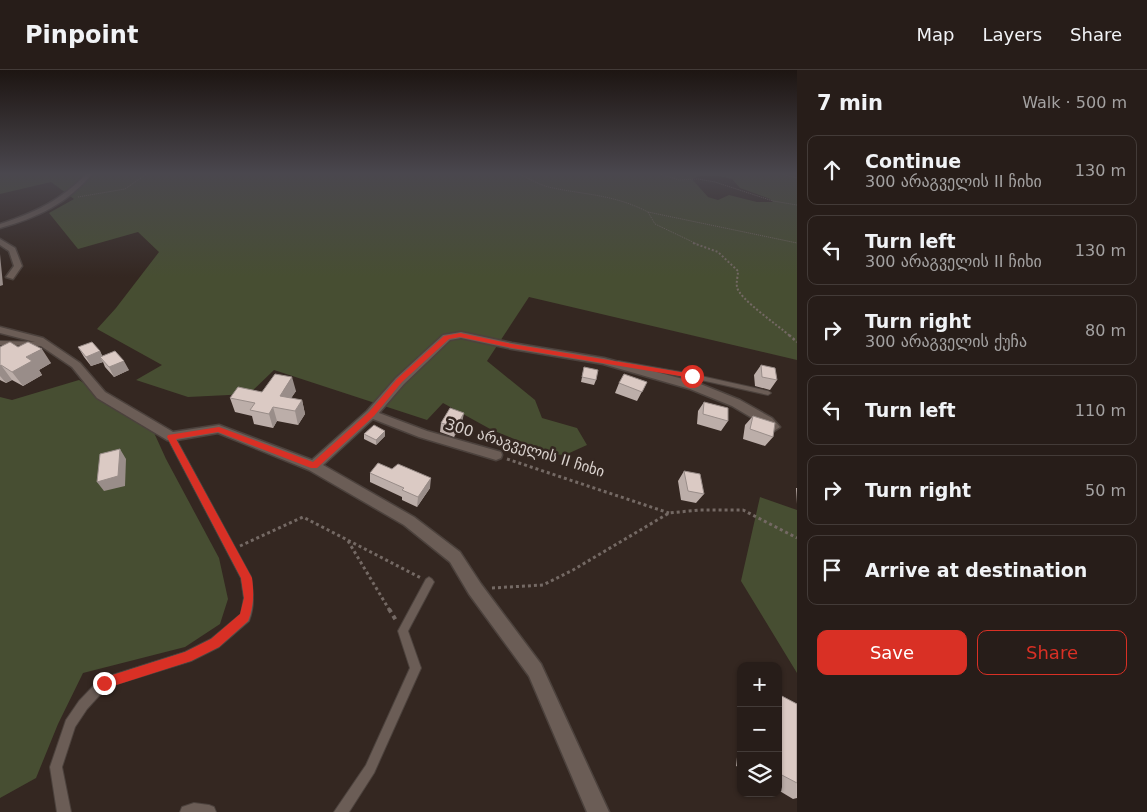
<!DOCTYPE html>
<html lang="en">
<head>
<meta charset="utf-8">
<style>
	:root { --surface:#271d19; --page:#2f2622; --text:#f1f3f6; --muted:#a4a2a2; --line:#433b38; --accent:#d93025 }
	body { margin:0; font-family:"DejaVu Sans","Noto Sans Georgian",sans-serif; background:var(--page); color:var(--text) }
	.controls { position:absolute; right:15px; bottom:15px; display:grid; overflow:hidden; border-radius:10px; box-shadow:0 1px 4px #0004 }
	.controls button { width:45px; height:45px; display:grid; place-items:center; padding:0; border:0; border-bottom:1px solid var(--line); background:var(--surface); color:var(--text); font:25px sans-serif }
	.stop { position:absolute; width:15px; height:15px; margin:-11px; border:4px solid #d93025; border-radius:50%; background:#fff }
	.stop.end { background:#d93025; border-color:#fff; box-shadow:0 1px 5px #0008 }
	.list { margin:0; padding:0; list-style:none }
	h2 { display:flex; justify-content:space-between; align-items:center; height:65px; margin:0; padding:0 20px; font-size:21px }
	h2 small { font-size:16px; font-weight:400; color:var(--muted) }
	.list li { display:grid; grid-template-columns:32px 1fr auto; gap:15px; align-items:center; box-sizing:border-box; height:70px; margin:0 10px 10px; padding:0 10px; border:1px solid var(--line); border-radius:10px }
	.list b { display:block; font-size:19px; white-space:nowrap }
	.list p { margin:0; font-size:16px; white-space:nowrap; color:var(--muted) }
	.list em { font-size:16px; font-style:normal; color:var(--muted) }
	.actions { display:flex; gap:10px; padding:15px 20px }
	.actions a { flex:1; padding:11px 0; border:1px solid var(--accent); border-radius:10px; text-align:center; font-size:18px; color:var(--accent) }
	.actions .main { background:var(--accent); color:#fff }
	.icon { flex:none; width:28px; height:28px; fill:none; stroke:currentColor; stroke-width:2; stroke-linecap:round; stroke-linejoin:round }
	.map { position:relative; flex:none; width:797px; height:742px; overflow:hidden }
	header { display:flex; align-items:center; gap:30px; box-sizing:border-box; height:70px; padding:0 25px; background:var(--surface); border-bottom:1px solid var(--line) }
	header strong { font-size:24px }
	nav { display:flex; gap:28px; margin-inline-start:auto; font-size:18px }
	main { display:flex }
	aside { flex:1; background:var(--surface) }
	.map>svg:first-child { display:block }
	.green { fill:#474e32; fill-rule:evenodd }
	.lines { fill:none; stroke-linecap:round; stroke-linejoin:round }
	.lane-casing { stroke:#4c423d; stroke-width:2 }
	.street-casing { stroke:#4c423d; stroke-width:3 }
	.secondary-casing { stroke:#4c423d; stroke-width:3 }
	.path-far4 { stroke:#746964; stroke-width:1; stroke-dasharray:1 1; stroke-linecap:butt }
	.path-far3 { stroke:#746964; stroke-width:2; stroke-dasharray:2 2; stroke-linecap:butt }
	.path-far2 { stroke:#746964; stroke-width:2.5; stroke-dasharray:2.5 2.5; stroke-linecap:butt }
	.path-far1 { stroke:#746964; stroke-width:3; stroke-dasharray:3 3; stroke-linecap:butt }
	.path { stroke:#746964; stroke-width:4; stroke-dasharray:4 4; stroke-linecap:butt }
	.lane { fill:#6b5d56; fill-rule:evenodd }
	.street { fill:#6b5d56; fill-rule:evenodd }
	.secondary { fill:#6b5d56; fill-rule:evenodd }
	.wall { fill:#bcaea9 }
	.shaded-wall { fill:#998d89 }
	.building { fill:#dbcac4; stroke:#998d89 }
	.route { fill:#d93025 }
	.labels { text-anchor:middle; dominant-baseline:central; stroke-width:5; stroke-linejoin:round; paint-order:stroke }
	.street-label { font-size:15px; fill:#d9d1cd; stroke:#342721 }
</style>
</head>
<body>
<header>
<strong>Pinpoint</strong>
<nav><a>Map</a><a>Layers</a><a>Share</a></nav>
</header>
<main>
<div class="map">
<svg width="797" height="742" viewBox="0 0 797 742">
	<rect width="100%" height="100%" fill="#342721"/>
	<path class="green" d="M0,103H797V290L529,227L487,291L535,330L542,348L577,358L587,375L565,385L535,383L522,372L492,360L443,333L427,350L274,300L249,324L188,327L136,310L162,295L97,259L116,238L159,182L138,162L78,179L49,143L74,129L51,112L0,124ZM700,106H719L732,109L740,118L770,129L773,132H757L729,125L718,130L708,127L692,109Z
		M79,310L151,356L166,389L219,488L228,529L220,554L185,577L83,603L58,654L36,708L0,728V327L12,330Z
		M760,427L797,440V603L741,511Z"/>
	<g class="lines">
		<g class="lane-casing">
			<path id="lane" d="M0,271L44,272L47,274L44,276L0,275Z
				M618,291L692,304L768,321L771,323L768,325L692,308L616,294L615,293Z
				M171,364L175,367L251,507C253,523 255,535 249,551L219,577L191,591L107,617L87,639L75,657L62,697L71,742H57L50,697L66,650L79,631L100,609L185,582L211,569L241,544L244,528L241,508L167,367Z
				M429,507L432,509L434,512L408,561L421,598L374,703L349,742H334L366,695L410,598L398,561L426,509Z
				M194,733L209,735L214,737L216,742H180L182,737Z"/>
		</g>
		<g class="street-casing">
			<path id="street" d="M0,169L15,178L22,196L13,209L6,207L14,196L9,181L0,175Z
				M0,257L43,268L80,293L105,322L173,362L219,355L312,390L367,341L396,308L443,265L461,262L512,273L604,288L698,313L740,330L772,348L780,357L774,361L732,336L690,319L603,294L512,279L461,268L450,270L404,314L379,343L427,361L501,382L502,385L501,388L496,390L419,367L373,349L323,395L414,447L460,482L481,514L541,594L609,742H587L529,606L469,524L450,492L404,455L309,400L218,363L171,371L167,370L97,328L72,297L35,272L0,263Z"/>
		</g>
		<g class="secondary-casing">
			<path id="secondary" d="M87,103H93C68,133 37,148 0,158V154C34,143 62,130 87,103Z"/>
		</g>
		<path class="path-far4" d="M517,103C528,108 541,116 553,118C588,125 615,125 648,142L797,173
			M657,103L679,110L698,109L715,112L773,131L797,135
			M778,103L797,108
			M78,127L125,119L148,103
			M648,142L655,154L697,174"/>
		<path class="path-far3" d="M693,173L718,182L738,201C738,206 736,212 737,217C739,229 779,256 790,266"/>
		<path class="path-far2" d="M789,265L797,272"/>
		<path class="path-far1" d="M507,389L669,443
			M348,471L390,541
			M240,476L303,447L421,508
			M492,518L543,515L573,500L669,443L699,440H743L797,468"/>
		<path class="path" d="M389,539L397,552"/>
		<use href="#lane" class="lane"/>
		<use href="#street" class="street"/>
		<use href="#secondary" class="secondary"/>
	</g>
	<path class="wall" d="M0,277H18L51,293L39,300L42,305L23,316L12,310L6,313L0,310Z
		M78,277L100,281L102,286L129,300L114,307L105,297L103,292L91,296L84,287Z
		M761,295L777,310L770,320L755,316L754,305Z
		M584,297L596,310L594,315L581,312Z
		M647,312L637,331L615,323L619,313Z
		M296,321L291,328L302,330L305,344L298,355L277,351L273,358L254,354L252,346L235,342L230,328L262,322Z
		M704,332L728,351L721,361L697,354L698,341Z
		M753,346L773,367L765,376L743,369L745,355Z
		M441,353H462L454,367L440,362Z
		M364,364L385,366L376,375L364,369Z
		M684,401L704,424L696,433L681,430L678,411Z
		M370,403L430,418L417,437L402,430V427L370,412Z
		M796,418H797V434Z
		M778,624L797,634V728L793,729L778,720Z
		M741,652V698L736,696Z"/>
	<path class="shaded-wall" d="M0,184L3,215L0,216Z
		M42,279L51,293L39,300L42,305L23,316L12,302L26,287Z
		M100,281L105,291L100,287L103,292L91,296L86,287Z
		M124,291L129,300L114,307L109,297Z
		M1,295L12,310L6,313L0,306V296Z
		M292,307L296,321L284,339L280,326Z
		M302,330L305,344L298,355L295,341Z
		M273,337L277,351L273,358L269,344Z
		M464,343L462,353L454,367L456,357Z
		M385,361V366L376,375V370Z
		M120,379L126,389L125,416L104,421L97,412Z
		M431,408L430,418L417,437L418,427Z"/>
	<path class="building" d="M10,272L18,277L28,272L42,279L26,287L32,291L12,302L1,295L0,296V277Z
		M92,272L100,281L86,287L78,277Z
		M115,281L124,291L109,297L100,287Z
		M761,295L775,298L777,310L762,307Z
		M584,297L598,300L596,310L582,307Z
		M275,304L292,307L280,326L302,330L295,341L273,337L269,344L250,340L255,333L230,328L238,317L262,322Z
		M624,304L647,312L642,322L619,313Z
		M704,332L728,338V351L703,344Z
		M450,338L464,343L456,357L441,353Z
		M753,346L775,353L773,367L750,359Z
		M374,355L385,361L376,370L364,364Z
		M120,379L118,406L97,412L100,384Z
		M378,393L392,399L398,394L431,408L418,427L402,420L404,418L370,403Z
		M684,401L700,404L704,424L688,421Z
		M778,624L797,634V713L778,703Z"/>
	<linearGradient id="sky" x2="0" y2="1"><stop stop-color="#1d1512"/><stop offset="0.5" stop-color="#4a474e"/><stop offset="1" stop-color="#4a474e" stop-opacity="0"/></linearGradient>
	<rect width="797" height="207" fill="url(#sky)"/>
	<path class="route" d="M460,263L512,274L692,304L696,306L692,308L512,278L460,267L449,269L402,312L374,346L317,398H311L218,362L176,369L252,508C254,523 254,536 248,551L219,577L191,591L104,619L100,617L98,613L100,609L185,582L211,569L240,544L244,528L241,508L167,367L168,365L219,357L313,392L369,342L397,309L444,266Z"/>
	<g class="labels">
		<g class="street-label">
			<text transform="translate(525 378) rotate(17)">300 არაგველის II ჩიხი</text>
		</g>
	</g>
</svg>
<div class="controls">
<button>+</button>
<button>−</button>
<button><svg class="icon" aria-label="layers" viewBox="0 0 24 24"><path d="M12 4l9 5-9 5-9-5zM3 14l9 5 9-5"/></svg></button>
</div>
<div class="stop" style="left:692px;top:306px"></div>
<div class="stop end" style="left:104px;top:613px"></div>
</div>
<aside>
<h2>7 min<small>Walk · 500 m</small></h2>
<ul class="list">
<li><svg class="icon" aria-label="ahead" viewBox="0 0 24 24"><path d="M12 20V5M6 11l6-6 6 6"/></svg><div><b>Continue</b><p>300 არაგველის II ჩიხი</p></div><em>130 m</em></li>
<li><svg class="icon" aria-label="left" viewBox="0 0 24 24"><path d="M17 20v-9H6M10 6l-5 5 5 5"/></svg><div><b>Turn left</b><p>300 არაგველის II ჩიხი</p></div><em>130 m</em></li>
<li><svg class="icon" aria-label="right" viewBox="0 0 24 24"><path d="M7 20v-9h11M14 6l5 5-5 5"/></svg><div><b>Turn right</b><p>300 არაგველის ქუჩა</p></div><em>80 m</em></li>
<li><svg class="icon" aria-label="left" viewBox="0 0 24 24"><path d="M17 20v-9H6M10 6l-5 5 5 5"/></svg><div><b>Turn left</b></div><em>110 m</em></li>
<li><svg class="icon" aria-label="right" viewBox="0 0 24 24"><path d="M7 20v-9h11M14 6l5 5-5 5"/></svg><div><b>Turn right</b></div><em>50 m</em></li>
<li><svg class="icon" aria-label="arrive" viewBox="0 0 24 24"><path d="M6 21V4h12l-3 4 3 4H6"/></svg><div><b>Arrive at destination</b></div></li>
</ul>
<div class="actions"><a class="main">Save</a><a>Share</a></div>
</aside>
</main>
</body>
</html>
